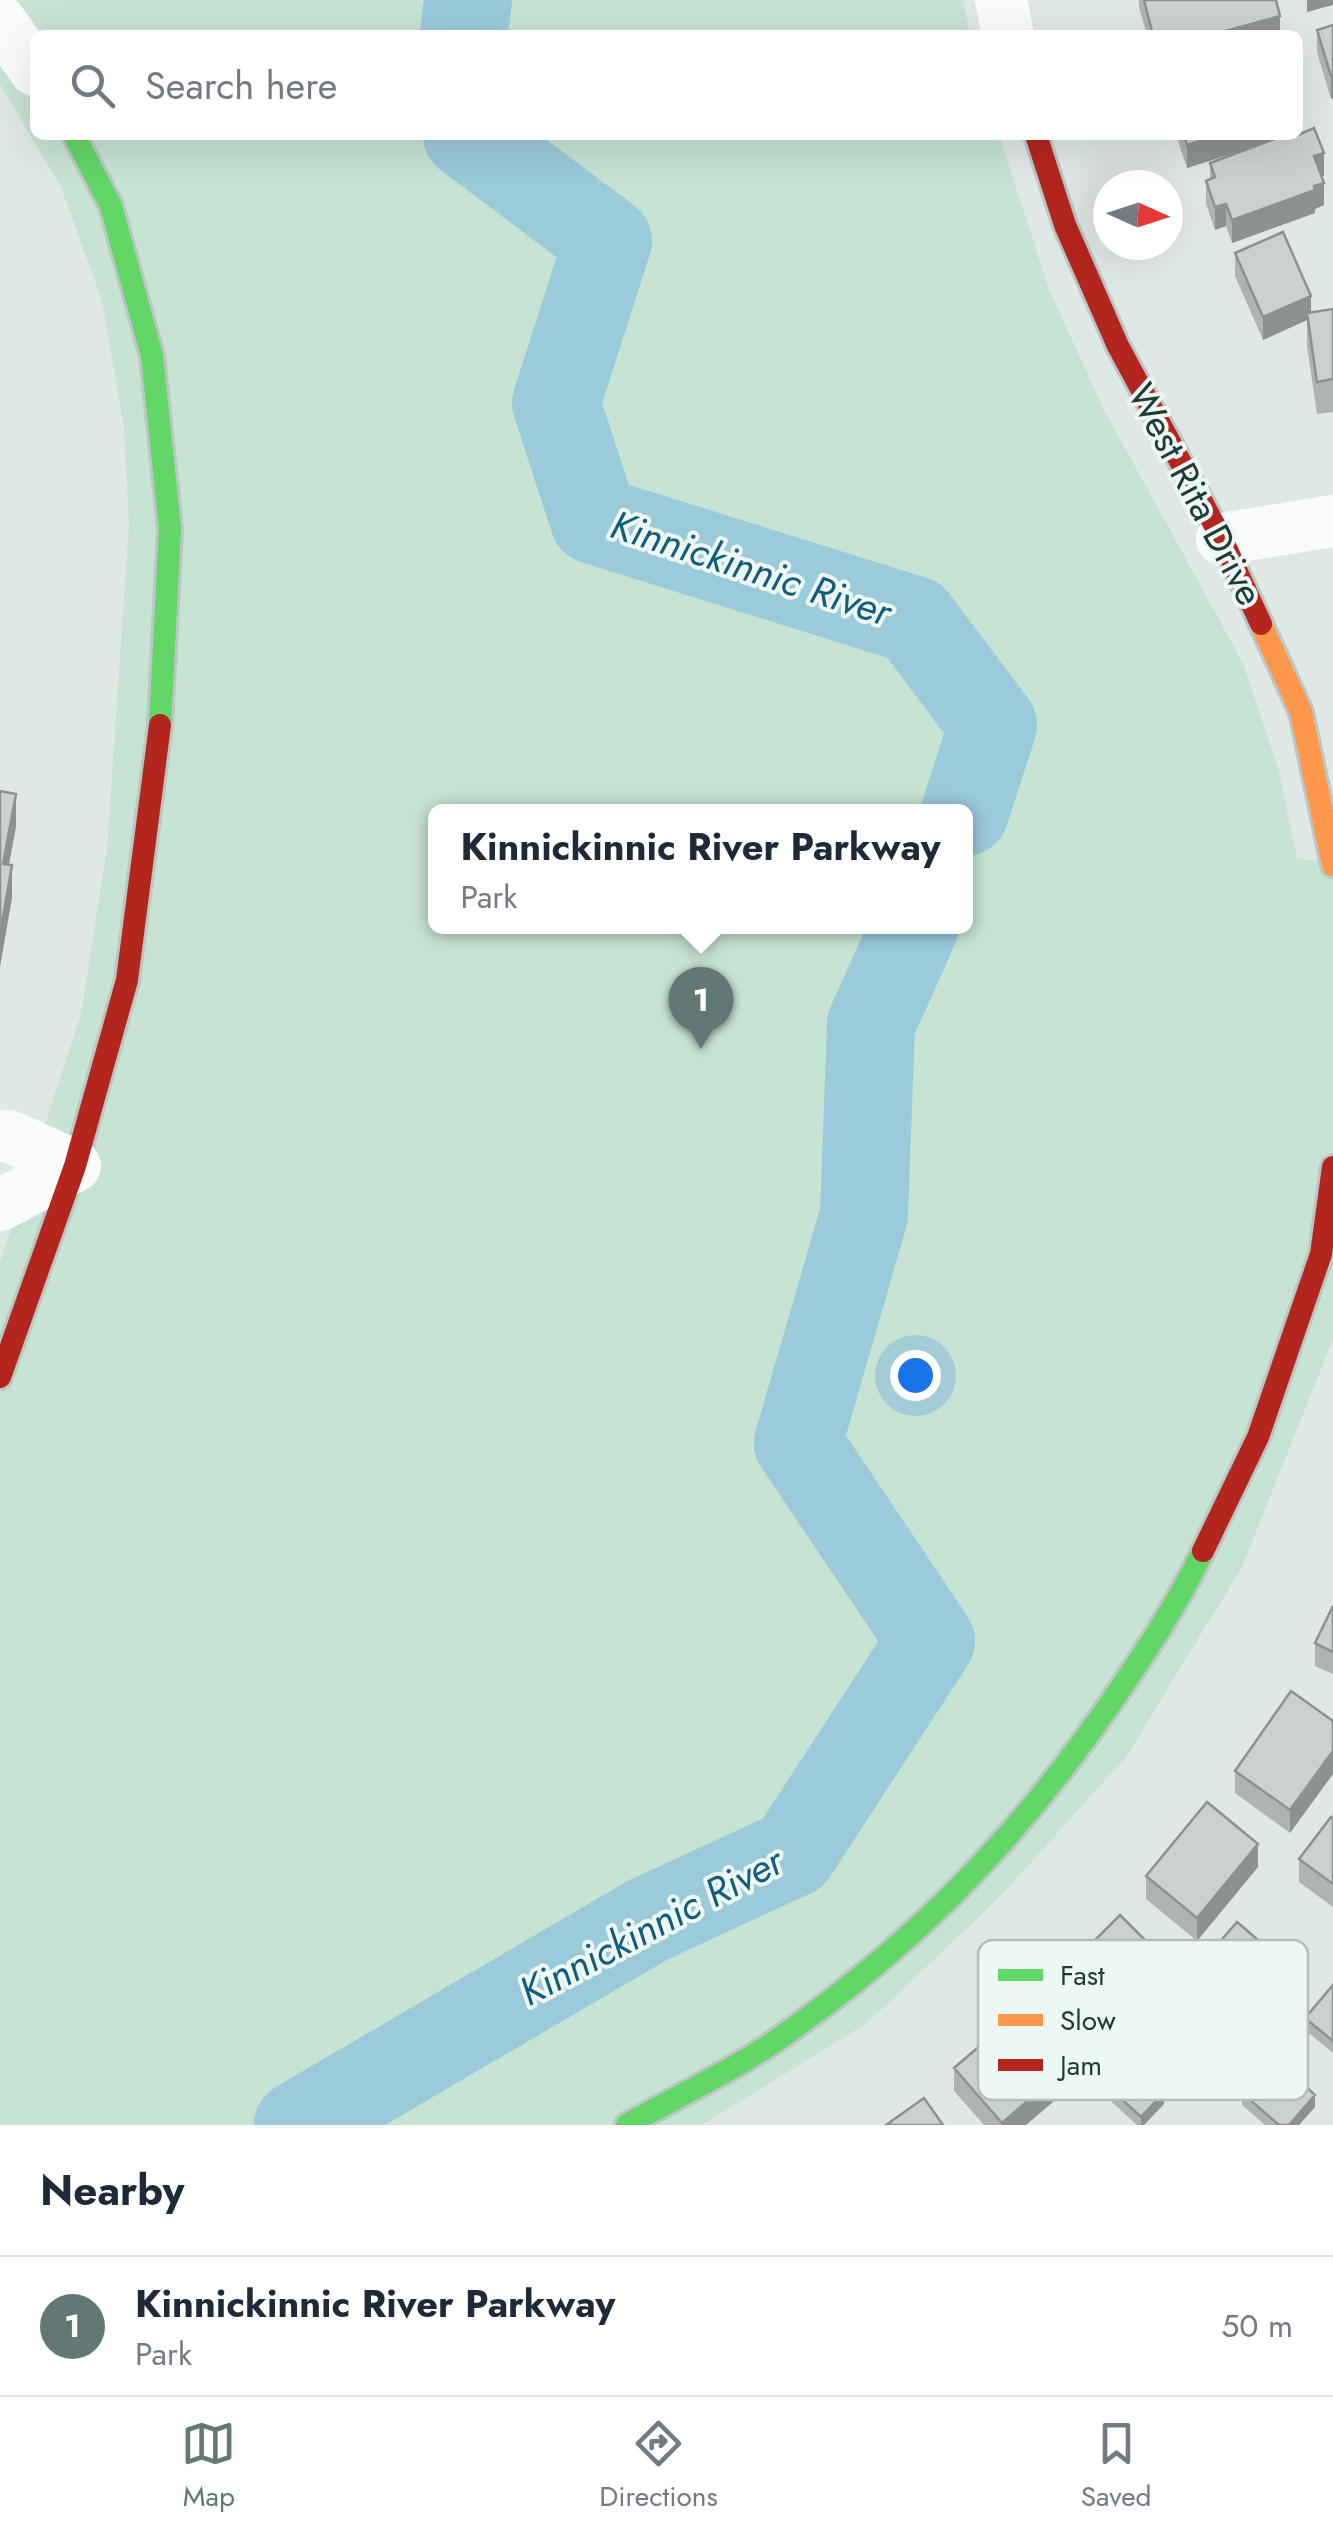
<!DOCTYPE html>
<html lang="en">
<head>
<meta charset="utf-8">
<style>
	:root { --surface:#fff; --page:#f2f2f3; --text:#1f2937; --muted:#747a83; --line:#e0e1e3; --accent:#617874 }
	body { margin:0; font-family:Jost,sans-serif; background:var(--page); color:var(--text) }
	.compass { position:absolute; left:1093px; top:170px; width:90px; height:90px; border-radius:50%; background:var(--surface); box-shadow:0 10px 40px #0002; rotate:93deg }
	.you { position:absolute; left:915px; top:1375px; width:35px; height:35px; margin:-25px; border:8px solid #fff; border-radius:50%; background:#1a73e8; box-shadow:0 0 0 15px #1a73e833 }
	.badge { display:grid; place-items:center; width:65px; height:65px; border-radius:50%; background:var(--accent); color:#fff; font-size:32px; font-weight:700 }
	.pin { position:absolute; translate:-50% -82px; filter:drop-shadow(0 2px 5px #0008) }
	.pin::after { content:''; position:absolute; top:52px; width:35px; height:30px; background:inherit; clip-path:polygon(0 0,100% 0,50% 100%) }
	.popup { position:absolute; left:428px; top:804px; width:545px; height:130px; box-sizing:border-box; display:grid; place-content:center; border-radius:15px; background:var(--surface); filter:drop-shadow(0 2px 8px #0005); font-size:32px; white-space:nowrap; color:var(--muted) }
	.popup b { font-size:38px; color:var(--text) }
	.popup::after { content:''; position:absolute; left:50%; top:100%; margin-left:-20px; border:20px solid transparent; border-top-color:var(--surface) }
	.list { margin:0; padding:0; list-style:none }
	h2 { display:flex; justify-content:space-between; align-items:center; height:130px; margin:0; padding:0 40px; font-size:42px }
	h2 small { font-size:32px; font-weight:400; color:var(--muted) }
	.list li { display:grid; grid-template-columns:65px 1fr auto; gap:30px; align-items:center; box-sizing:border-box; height:140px; padding:0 40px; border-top:2px solid var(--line) }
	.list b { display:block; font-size:38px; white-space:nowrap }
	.list p { margin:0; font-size:32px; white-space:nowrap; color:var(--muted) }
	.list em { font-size:32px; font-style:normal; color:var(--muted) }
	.icon { flex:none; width:55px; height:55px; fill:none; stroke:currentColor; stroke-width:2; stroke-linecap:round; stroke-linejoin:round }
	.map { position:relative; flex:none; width:1333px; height:2125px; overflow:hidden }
	.search { position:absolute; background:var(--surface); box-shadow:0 10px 40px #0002; left:30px; right:30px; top:30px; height:110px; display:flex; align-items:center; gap:25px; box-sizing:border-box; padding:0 35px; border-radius:15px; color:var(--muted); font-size:38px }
	.sheet { height:270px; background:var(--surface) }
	nav { display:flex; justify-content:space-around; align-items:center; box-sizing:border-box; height:140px; border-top:2px solid var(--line); background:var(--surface); font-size:28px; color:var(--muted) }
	nav a { display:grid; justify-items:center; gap:5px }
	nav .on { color:var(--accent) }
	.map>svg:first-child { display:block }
	.green { fill:#c7e3d3; fill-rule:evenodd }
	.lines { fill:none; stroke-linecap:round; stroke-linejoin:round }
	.river { stroke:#9bcadb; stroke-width:88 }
	.fast-casing { stroke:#bcc7c5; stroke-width:28 }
	.slow-casing { stroke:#bcc7c5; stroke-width:28 }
	.jam-casing { stroke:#bcc7c5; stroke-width:28 }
	.street { stroke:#fafcfb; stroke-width:52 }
	.fast { stroke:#63d668; stroke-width:22 }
	.slow { stroke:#ff974d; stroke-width:22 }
	.jam { stroke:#b3261e; stroke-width:22 }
	.wall { fill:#aeb4b2 }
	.shaded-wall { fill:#8d9291 }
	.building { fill:#cad1cf; stroke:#8d9291; stroke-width:2.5 }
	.labels { text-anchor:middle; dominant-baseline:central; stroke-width:8; stroke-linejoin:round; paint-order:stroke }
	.street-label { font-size:38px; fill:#1d3b37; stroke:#edf7f3 }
	.water-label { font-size:40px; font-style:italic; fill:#125c7c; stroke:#edf7f3 }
	.key { fill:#edf7f3; stroke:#afbfbb; stroke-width:2.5 }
	.key-label { font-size:28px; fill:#1d3b37 }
</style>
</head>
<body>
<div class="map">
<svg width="1333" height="2125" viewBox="0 0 1333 2125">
	<rect width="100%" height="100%" fill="#e0e8e5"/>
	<path class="green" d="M0,0H963L970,35H35V135H999L1049,289L1103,408L1243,663L1279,771L1297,859L1333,862V1339L1242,1567L1126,1757L1000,1897L867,2023L702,2125H0V1262L81,1014L107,848L129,525L124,428L102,301L61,187L0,84ZM436,812H966V926H436Z"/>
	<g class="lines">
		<path class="river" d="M464,35L468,0
			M467,135L608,241L556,403L594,520L914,620L993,725L965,812
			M298,2125L648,1920L793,1853L931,1641L798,1443L864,1215L871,1024L915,926"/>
		<g class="fast-casing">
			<path id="fast" d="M74,135L111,206L152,356L170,528L160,725
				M627,2125C681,2094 741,2067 791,2030C922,1937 1022,1832 1112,1701C1145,1653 1178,1603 1203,1551"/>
		</g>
		<g class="slow-casing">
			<path id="slow" d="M1261,624L1301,712L1333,865"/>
		</g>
		<g class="jam-casing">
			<path id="jam" d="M1036,135L1065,225L1118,346L1222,539L1261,624
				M0,1377L75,1166L127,980L160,725
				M1203,1551L1258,1437L1321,1254L1333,1167"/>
		</g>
		<path class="street" d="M1001,0L1008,35
			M0,21L35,70
			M1222,539L1333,521
			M0,1136H9L75,1166
			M0,1205L75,1166"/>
		<use href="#fast" class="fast"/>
		<use href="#slow" class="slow"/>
		<use href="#jam" class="jam"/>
	</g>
	<path class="wall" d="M1139,0H1276L1280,35H1147L1139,7Z
		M1333,25L1331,99L1317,52V30Z
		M1176,135H1296L1324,176L1322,177L1324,205L1315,209V213L1232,243L1226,226L1215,230L1206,204V181L1210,179V163L1252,147L1187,168Z
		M1235,253L1311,313L1333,309V412L1317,414L1307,346V320L1263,340L1235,276Z
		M1333,1606V1674L1315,1666V1643Z
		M1333,1721L1290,1833L1235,1793V1771Z
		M1333,1819V1907L1299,1882V1859Z
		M1258,1867L1197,1941L1146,1899V1876Z
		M1204,1960L1279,1981L1246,2020L1204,1983Z
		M1056,1979L1168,1985L1104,2049L1056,2002Z
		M1333,1985V2053L1305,2030V2018Z
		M954,2068L1069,2088L1026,2125H984L954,2091Z
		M1103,2082L1164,2104L1144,2125H1137L1103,2094Z
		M1242,2093L1315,2107L1299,2125H1265L1242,2105Z"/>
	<path class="shaded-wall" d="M1307,0H1333V5L1307,12Z
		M1280,16V35H1211Z
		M1331,76H1333V98L1331,99Z
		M1218,135H1291L1187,168V145Z
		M1324,153V176L1314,179V156Z
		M1324,183V205L1315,209V213L1232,243V220Z
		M1226,204V226L1215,230V207Z
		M1311,296V319L1307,313V320L1263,340V317Z
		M16,794V827L3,896V864Z
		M12,865V898L0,967V934Z
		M1333,1751V1774L1290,1833V1810Z
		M1258,1844V1867L1197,1941V1918Z
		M1279,1958V1981L1246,2020V1997Z
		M1168,1963V1985L1104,2049V2026Z
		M1069,2065V2088L1026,2125H1002V2123Z
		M1164,2092V2104L1144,2125H1141V2117Z
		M1315,2095V2107L1299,2125H1289Z"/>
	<path class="building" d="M1144,0H1276L1280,16L1211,35H1153Z
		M1333,25V76H1331L1317,30Z
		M1314,128L1324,153L1314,156L1324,183L1314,186L1315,190L1232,220L1226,204L1215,207L1206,181L1215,177L1210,163L1285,135H1298Z
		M1184,135H1218L1187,145Z
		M1283,232L1311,296L1263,317L1235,253Z
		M1333,309V379L1317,382L1307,313Z
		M0,791L16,794L3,864L12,865L0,934Z
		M1333,1606V1652L1315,1643Z
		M1291,1691L1333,1721V1751L1290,1810L1235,1771Z
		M1207,1802L1258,1844L1197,1918L1146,1876Z
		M1331,1817L1333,1819V1884L1299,1859Z
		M1120,1915L1168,1963L1104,2026L1056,1979Z
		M1237,1922L1279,1958L1246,1997L1204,1960Z
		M1333,1985V2041L1305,2018Z
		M1022,2010L1069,2065L1002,2123L954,2068Z
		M1127,2057L1164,2092L1141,2117L1103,2082Z
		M1274,2057L1315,2095L1289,2125H1279L1242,2093Z
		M924,2098L943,2125H886Z"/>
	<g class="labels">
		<g class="street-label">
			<text transform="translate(1196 494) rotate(62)">West Rita Drive</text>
		</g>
		<g class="water-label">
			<text transform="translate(751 568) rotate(18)">Kinnickinnic River</text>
			<text transform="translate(651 1926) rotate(-28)">Kinnickinnic River</text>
		</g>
	</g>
	<rect x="978" y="1940" width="330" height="160" rx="15" class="key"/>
	<rect x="998" y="1969" width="45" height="12" fill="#63d668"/>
	<rect x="998" y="2014" width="45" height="12" fill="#ff974d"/>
	<rect x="998" y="2059" width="45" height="12" fill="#b3261e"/>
	<g class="key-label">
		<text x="1060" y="1985">Fast</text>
		<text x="1060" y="2030">Slow</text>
		<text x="1060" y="2075">Jam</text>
	</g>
</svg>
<svg class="compass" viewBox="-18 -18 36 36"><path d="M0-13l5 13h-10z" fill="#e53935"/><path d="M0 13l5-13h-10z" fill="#747a83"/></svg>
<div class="you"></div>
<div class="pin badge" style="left:701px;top:1049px">1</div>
<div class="popup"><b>Kinnickinnic River Parkway</b>Park</div>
<div class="search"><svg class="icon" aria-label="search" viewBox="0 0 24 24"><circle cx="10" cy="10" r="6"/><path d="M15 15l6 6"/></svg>Search here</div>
</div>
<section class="sheet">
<h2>Nearby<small></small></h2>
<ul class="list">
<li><span class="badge">1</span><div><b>Kinnickinnic River Parkway</b><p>Park</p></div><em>50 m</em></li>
</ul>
</section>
<nav>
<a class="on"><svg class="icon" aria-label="map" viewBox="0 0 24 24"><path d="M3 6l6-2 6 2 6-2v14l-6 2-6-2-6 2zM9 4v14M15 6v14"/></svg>Map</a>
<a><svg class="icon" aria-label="directions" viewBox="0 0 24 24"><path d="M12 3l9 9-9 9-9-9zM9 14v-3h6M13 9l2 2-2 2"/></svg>Directions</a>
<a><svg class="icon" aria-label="saved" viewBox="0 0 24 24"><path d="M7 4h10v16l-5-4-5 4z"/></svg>Saved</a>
</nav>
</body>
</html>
